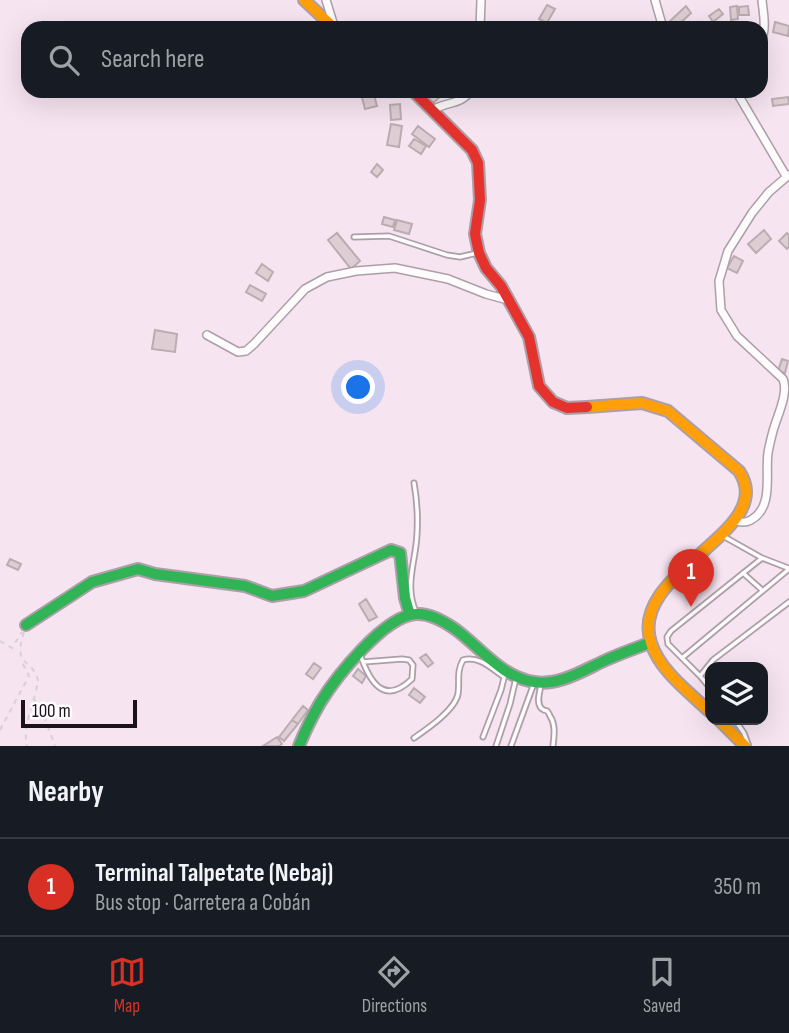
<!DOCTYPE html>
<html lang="en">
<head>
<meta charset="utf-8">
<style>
	:root { --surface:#171b24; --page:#20242c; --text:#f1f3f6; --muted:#9ea1a6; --line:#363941; --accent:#d93025 }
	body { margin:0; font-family:"Sofia Sans Condensed",sans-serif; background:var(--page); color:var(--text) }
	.controls { position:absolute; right:21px; bottom:21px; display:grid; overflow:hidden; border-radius:14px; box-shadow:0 7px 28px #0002 }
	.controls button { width:63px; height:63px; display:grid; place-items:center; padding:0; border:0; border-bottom:2px solid var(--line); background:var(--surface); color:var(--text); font:35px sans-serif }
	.scale { position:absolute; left:21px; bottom:18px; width:116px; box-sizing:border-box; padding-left:7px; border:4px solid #1d121a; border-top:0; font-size:19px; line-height:24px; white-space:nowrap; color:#1d121a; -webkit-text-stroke:5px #fff; paint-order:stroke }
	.you { position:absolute; left:359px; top:388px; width:24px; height:24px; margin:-18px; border:5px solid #fff; border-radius:50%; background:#1a73e8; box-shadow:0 0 0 10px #1a73e833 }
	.badge { display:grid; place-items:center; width:46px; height:46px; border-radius:50%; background:var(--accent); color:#fff; font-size:23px; font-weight:700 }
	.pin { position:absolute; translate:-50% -58px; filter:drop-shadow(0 2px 4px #0008) }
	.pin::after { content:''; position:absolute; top:37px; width:24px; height:21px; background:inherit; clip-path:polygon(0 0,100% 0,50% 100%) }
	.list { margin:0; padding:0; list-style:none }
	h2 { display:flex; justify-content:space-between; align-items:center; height:91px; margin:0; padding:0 28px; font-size:30px }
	h2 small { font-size:23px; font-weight:400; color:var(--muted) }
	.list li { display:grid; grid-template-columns:46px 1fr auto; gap:21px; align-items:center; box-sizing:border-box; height:98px; padding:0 28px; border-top:2px solid var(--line) }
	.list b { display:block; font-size:26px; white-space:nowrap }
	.list p { margin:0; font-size:23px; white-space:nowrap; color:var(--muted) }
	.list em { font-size:23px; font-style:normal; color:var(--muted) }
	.icon { flex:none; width:38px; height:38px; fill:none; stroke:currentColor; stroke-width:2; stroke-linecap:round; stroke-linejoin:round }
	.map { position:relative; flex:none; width:789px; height:746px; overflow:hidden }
	.search { position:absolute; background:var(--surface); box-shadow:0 7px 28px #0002; left:21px; right:21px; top:21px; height:77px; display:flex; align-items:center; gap:18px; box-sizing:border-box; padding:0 24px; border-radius:21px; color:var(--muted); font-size:26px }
	.sheet { height:189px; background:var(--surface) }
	nav { display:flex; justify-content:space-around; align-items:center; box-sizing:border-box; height:98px; border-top:2px solid var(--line); background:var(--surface); font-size:19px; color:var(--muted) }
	nav a { display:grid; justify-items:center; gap:4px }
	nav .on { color:var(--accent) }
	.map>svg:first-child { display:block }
	.building { fill:#deced4; stroke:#bbacb2; stroke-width:2 }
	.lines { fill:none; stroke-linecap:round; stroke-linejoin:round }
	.lane-casing { stroke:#ac9fa8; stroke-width:7 }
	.street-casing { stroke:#ac9fa8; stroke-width:10 }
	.fast-casing { stroke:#ac9fa8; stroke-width:14 }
	.slow-casing { stroke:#ac9fa8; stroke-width:14 }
	.jam-casing { stroke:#ac9fa8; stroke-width:14 }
	.path { stroke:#d7d1d5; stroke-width:2; stroke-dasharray:5 5; stroke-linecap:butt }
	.lane { stroke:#fefbfd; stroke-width:3.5 }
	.street { stroke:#fefbfd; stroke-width:7 }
	.fast { stroke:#30b455; stroke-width:10 }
	.slow { stroke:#ff9f0a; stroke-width:10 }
	.jam { stroke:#e5322d; stroke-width:10 }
</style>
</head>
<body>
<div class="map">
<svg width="789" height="746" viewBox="0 0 789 746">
	<rect width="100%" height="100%" fill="#f6e4f0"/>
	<path class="building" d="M547,5L555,9L547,23L539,19Z
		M686,6L691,13L675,28H672L668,23Z
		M737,6L738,19L731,20L730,7Z
		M748,6L749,15H739V7Z
		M719,9L723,14L713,22L709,16Z
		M775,22L789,26L788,36L773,32Z
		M373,91L377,106L365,109L361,94Z
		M421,91H438L442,95L432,104Z
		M788,97L789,104L773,106L772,99Z
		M400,104L401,119L391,120L390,105Z
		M391,124L402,126L399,147L387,145Z
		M418,126L435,139L429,147L412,134Z
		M414,139L426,146L421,154L409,146Z
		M377,164L383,170L377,177L371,172Z
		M384,217L395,220L393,227L382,224Z
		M397,220L412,224L409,234L394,230Z
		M764,230L771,239L756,253L748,244Z
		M337,233L360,261L351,269L328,240Z
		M787,233L789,235V246L787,249L779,241Z
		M734,256L743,261L737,273L727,268Z
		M262,264L273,272L268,281L256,273Z
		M250,285L266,294L262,301L246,292Z
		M155,330L177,334L175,352L152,349Z
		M782,359L788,361L785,373L778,371Z
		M10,559L21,564L18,570L7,565Z
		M366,599L377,617L369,621L359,604Z
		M426,654L433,663L428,667L420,658Z
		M314,663L321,668L313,679L306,674Z
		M358,669L366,676L362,683L353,676Z
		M414,688L425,697L420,703L409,695Z
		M303,706L308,710L298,724L292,720Z
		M292,720L298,724L284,741L279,737Z
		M277,737L282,744L279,746H263Z"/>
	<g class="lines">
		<g class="lane-casing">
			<path id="lane" d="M354,237L389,236L447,255L460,257L477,253
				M414,483C417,500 418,517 417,534C416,561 404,585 416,612
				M723,536L762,558L788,568
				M743,573L762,590
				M360,654C369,680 383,707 412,679L413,665L409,660L402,659L363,662
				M682,658L789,569
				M700,676L668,644L667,637L671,631L762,558
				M541,684C540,692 536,702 541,708C548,714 546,707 550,716C556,725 554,736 553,746
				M710,688L700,676L713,660L789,602
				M735,720L744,733L748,744
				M483,737L501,690L504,678
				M414,738C427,729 455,710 458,694C460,682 456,672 463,660C478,655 491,668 504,677
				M496,746L510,704L516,678
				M511,746L533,686"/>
		</g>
		<g class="street-casing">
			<path id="street" d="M326,0L334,26
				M655,0L663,28
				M480,28L481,0
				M761,40C767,29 763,12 762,0
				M736,91L786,176
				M433,110C449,100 457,107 471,91
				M207,335L238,352L246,351L254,344L305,289L327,277L356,271L395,268L448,279L486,294L508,300
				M735,520C741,523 745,523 751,520C774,507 765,475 768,453C769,446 771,439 773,431C777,416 789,393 783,379L737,336L721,310L719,281L728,251L752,213L769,192L789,175"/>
		</g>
		<g class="fast-casing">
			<path id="fast" d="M26,625L92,582L138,569L155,574L245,586L272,596L304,591L391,550L400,553L405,598L410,615
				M299,746C305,731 312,717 320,703C336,677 384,616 416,614C429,613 445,622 455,629C480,647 501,677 534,682C559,686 582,671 604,661C619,654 634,649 649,643"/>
		</g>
		<g class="slow-casing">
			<path id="slow" d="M304,0L334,28
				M587,407L642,403L668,411L739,471C780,532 627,571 651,643C660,671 689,692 710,712
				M719,720L745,746"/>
		</g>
		<g class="jam-casing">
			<path id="jam" d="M413,91L472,150L478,163L480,200L475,234L479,253L486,268L501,286L529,337L539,386L553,402L567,408L587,407"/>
		</g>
		<path class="path" d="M24,632C12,669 33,657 38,681C35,702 22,725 27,746
			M0,641L12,648L22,632
			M34,699C44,713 49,730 55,746
			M0,730L29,676L21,660"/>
		<use href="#lane" class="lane"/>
		<use href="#street" class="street"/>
		<use href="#fast" class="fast"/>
		<use href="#slow" class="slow"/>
		<use href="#jam" class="jam"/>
	</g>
</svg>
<div class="controls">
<button><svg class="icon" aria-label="layers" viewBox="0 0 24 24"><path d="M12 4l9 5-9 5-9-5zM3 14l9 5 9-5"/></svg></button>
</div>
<div class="scale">100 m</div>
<div class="you"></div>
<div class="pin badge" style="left:691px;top:607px">1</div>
<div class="search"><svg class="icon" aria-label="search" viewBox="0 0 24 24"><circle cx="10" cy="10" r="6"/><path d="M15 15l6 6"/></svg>Search here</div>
</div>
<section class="sheet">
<h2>Nearby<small></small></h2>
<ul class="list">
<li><span class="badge">1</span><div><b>Terminal Talpetate (Nebaj)</b><p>Bus stop · Carretera a Cobán</p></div><em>350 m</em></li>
</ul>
</section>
<nav>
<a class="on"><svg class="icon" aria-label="map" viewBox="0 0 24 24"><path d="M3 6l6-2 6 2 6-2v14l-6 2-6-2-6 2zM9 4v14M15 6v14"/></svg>Map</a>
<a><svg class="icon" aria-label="directions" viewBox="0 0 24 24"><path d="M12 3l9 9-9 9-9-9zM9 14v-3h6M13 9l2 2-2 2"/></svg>Directions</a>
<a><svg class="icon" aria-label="saved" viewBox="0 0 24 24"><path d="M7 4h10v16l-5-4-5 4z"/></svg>Saved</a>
</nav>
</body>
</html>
